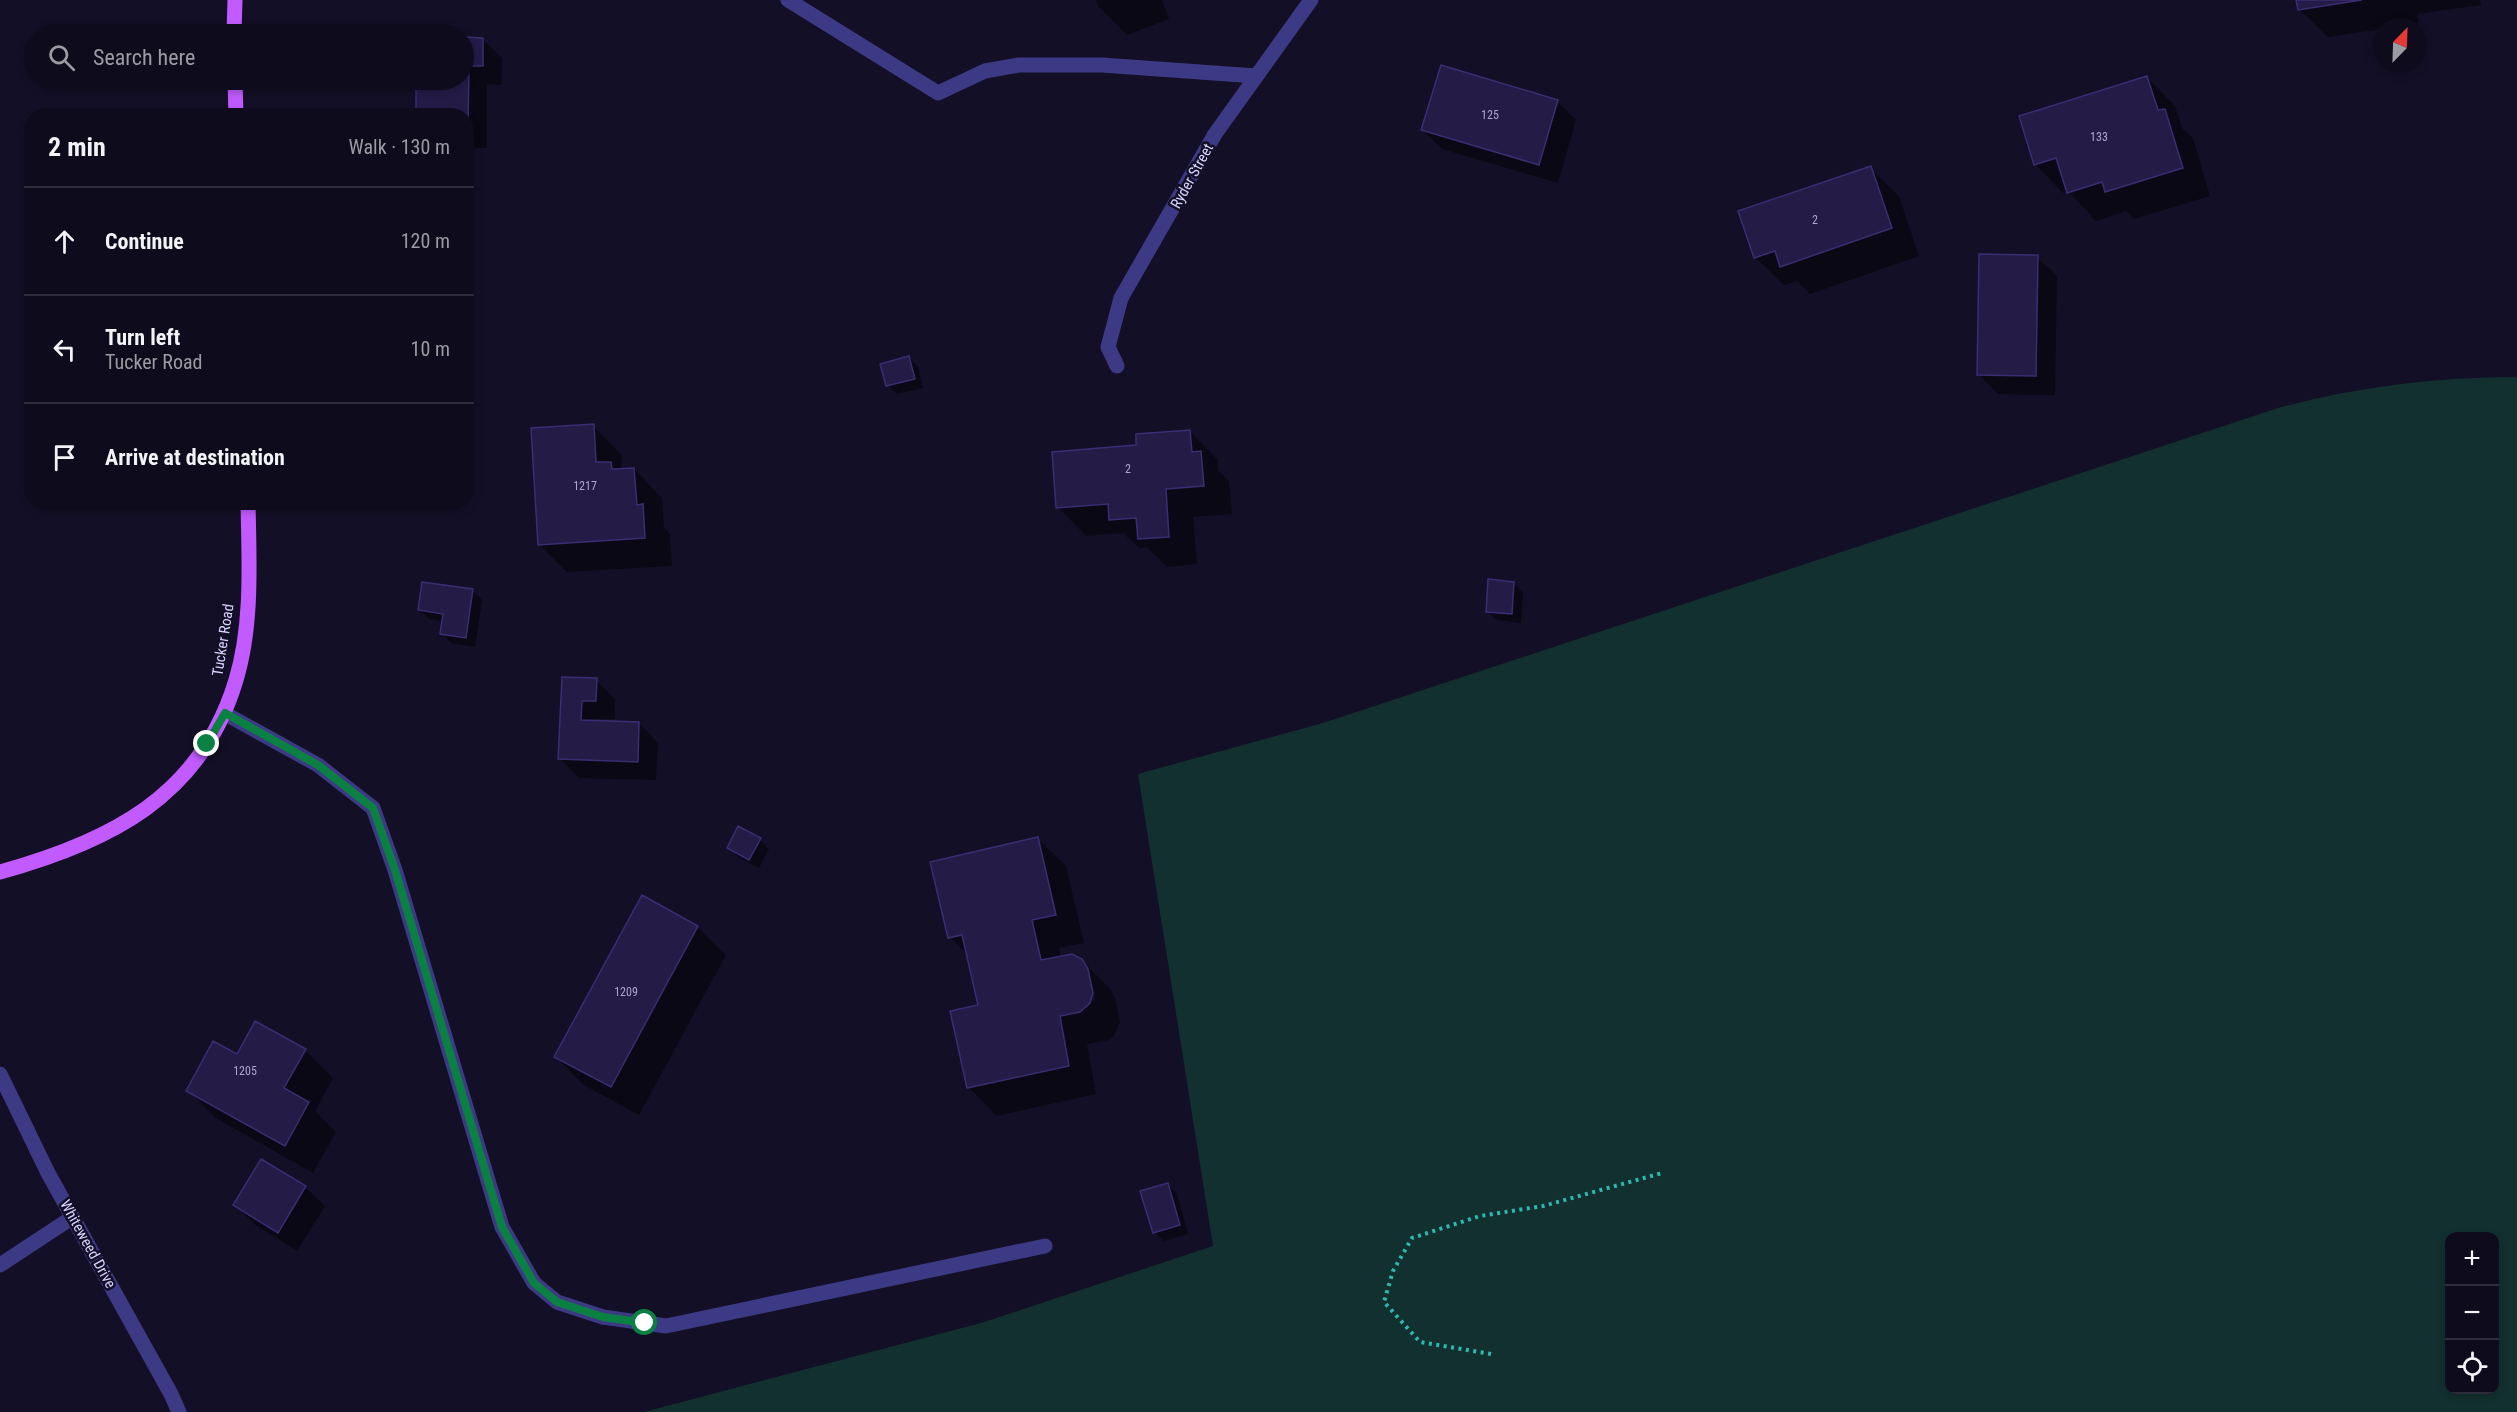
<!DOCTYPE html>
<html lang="en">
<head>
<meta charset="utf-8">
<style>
	:root { --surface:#0e0b1c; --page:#171425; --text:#f1f3f6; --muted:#9b9ba3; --line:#2e2b3b }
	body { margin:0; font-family:"Roboto Condensed",sans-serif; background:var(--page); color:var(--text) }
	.controls { position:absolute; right:18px; bottom:18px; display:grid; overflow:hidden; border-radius:12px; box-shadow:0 3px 9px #0003 }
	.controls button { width:54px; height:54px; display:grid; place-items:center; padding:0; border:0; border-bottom:2px solid var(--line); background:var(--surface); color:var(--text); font:30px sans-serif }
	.compass { position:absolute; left:2373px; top:18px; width:54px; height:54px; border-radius:50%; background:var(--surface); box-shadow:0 3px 9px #0003; rotate:23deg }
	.stop { position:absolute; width:18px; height:18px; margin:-14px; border:4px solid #0b8043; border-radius:50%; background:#fff }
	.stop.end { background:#0b8043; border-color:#fff; box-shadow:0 2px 6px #0008 }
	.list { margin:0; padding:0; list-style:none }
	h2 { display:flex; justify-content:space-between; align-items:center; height:78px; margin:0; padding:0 24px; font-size:26px }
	h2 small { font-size:20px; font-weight:400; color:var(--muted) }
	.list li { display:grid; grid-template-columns:39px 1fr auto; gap:18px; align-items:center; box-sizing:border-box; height:108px; padding:0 24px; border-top:2px solid var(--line) }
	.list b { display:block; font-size:22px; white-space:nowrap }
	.list p { margin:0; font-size:20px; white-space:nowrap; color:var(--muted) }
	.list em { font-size:20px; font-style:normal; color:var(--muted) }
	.icon { flex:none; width:33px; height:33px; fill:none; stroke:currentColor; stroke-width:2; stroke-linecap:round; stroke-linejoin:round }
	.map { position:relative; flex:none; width:2517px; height:1412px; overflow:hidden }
	.search { position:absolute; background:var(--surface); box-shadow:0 3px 9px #0003; left:24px; top:24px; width:450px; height:66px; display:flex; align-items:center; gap:15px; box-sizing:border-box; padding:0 21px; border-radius:33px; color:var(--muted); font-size:22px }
	.panel { position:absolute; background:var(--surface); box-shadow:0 3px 9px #0003; left:24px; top:108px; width:450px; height:402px; border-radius:24px }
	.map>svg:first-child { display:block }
	.green { fill:#12302f; fill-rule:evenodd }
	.shadow { fill:#0007; fill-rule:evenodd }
	.building { fill:#241b47; stroke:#3b2d73; stroke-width:1.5 }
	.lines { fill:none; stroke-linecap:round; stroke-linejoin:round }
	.path { stroke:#2fb8b0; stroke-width:4; stroke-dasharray:3 4.5; stroke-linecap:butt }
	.minor { stroke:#3d3a85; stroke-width:15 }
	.major { stroke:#c25bff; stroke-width:15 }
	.route { stroke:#0b8043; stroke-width:8 }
	.labels { text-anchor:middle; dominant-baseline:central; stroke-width:5; stroke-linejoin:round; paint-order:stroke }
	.number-label { font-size:12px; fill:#aca6d1 }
	.street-label { font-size:15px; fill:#d9d4ff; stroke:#130f26 }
</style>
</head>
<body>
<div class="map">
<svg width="2517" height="1412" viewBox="0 0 2517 1412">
	<rect width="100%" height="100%" fill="#130f26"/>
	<path class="green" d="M2517,377V1412H644L981,1323L1213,1246L1138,774L1323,723L2278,408C2356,387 2436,377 2517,377ZM2450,1236H2494V1390H2450Z"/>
	<path class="shadow" d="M1096,0H1162L1169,19L1127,35L1098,6Z
		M2298,0H2480L2481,5L2417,14L2419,23L2382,27V29L2328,37L2299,9Z
		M464,39H482L502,58L501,85L487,84V148H466V116H417L418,80H464Z
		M2147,78L2175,106L2182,128L2193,138L2210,196L2134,219L2126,211L2096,221L2068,191L2063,193L2035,164Z
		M1557,101L1576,120L1558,183L1442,149L1423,130Z
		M1870,168L1899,196L1919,256L1810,294L1797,281L1784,285L1755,257Z
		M2037,257L2057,276L2055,395L1998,394L1979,375Z
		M909,358L918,367L923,388L897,394L887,385Z
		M593,426L621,454L622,470L634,469L662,498L664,527L670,534L672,566L567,572L539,544Z
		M1189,431L1218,460V470L1229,481L1232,514L1193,517L1197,564L1167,567L1147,547L1139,548L1123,533L1086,536L1058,507L1138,447Z
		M1514,583L1523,592L1521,623L1497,620L1487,611Z
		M472,590L482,600L475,647L451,643L442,634L444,621L429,619L420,610Z
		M563,679L596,680L615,699V719H596V722L639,723L658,743L656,780L579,778L560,759Z
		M1037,838L1066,866L1084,943L1059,948L1061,958L1082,960L1110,989L1115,998L1120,1022L1114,1036L1109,1040L1087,1044L1096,1094L997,1116L969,1088L980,1006L969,956L950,937ZM1089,984H1092L1095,1000L1093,1001Z
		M760,840L769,849L759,868L738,857L729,848Z
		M643,897L698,927L726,955L639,1115L584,1085L556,1057Z
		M305,1050L333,1078L315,1111L336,1132L313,1173L216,1118L188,1090L238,1057Z
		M261,1161L305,1187L325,1206L297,1251L254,1224L235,1205Z
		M1167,1184L1177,1194L1188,1234L1164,1241L1154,1232Z"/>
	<path class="building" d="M2296,0H2362L2298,10Z
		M464,37L483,38V66H469L468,130L466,116H416V80H464Z
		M1441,65L1558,100L1539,165L1421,130Z
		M2147,76L2158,110L2165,109L2183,168L2105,192L2102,182L2067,193L2056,158L2034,165L2019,116Z
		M1871,166L1892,228L1780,267L1775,251L1754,258L1738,211Z
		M1979,254L2038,255L2036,376L1977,375Z
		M909,356L915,379L886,386L880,364Z
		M594,424L596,462H611L612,469L634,468L637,505L643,504L645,538L538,545L531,428Z
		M1190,430L1192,452L1201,451L1204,486L1166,489L1169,537L1138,539L1136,518L1109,520L1108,504L1056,508L1052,452L1136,445V434Z
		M1488,579L1514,582L1512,614L1486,612Z
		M422,582L473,589L466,638L440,634L443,614L418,610Z
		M562,677L597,678L596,701H582L581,720L639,722L638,762L558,759Z
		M738,826L761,838L749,860L727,848Z
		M1038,837L1056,915L1032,920L1041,960L1072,954L1082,959L1088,969L1093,993L1090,1003L1080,1012L1060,1016L1069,1066L967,1088L950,1011L978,1005L962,935L948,938L930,862Z
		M642,895L698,926L611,1087L554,1057Z
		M255,1021L306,1049L284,1088L309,1102L285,1146L186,1091L213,1041L237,1054Z
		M261,1159L306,1186L278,1233L233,1205Z
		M1168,1183L1180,1225L1153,1233L1140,1191Z"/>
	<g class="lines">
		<path class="path" d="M1491,1354L1420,1342L1384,1302L1393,1271L1412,1238L1480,1216L1543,1206L1662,1173"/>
		<path class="minor" d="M788,0L938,93L985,71L1019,65H1102L1256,76
			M1117,366L1108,347L1121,298L1215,134L1311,0
			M224,713L318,765L373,808L395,870L502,1227L534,1283L557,1302L603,1317L666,1326L1045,1246
			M0,1074L48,1173L171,1394L179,1412
			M0,1265L73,1217"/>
		<path class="major" d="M234,34L235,0
			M235,80L236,116
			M0,872C109,842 201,797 236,680C253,624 249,560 248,502"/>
	</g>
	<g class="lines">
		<path class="route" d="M207,744L225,713L318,765L373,808L395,870L502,1227L534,1283L557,1302L603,1317L645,1323"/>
	</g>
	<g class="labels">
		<g class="number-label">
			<text x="1490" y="115">125</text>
			<text x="2099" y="137">133</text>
			<text x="1815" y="220">2</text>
			<text x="1128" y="469">2</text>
			<text x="585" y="486">1217</text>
			<text x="626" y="992">1209</text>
			<text x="245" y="1071">1205</text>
		</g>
		<g class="street-label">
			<text transform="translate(1192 176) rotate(-61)">Ryder Street</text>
			<text transform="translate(223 640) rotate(-81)">Tucker Road</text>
			<text transform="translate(88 1244) rotate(61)">Whiteweed Drive</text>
		</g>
	</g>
</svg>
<div class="controls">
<button>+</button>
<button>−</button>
<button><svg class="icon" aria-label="locate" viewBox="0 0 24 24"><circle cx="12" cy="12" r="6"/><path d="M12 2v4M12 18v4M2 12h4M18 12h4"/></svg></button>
</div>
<svg class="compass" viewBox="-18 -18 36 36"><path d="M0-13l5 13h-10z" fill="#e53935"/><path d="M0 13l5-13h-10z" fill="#9b9ba3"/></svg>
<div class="stop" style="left:645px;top:1323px"></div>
<div class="stop end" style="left:207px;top:744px"></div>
<div class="search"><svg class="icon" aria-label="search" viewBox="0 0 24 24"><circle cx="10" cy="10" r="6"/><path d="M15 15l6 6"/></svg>Search here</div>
<section class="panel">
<h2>2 min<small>Walk · 130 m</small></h2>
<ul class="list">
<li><svg class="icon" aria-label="ahead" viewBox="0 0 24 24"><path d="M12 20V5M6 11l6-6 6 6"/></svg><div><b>Continue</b></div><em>120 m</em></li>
<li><svg class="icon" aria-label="left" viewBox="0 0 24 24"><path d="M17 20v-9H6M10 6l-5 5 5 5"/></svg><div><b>Turn left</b><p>Tucker Road</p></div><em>10 m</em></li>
<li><svg class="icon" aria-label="arrive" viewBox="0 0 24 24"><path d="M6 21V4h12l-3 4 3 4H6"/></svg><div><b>Arrive at destination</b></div></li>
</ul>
</section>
</div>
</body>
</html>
